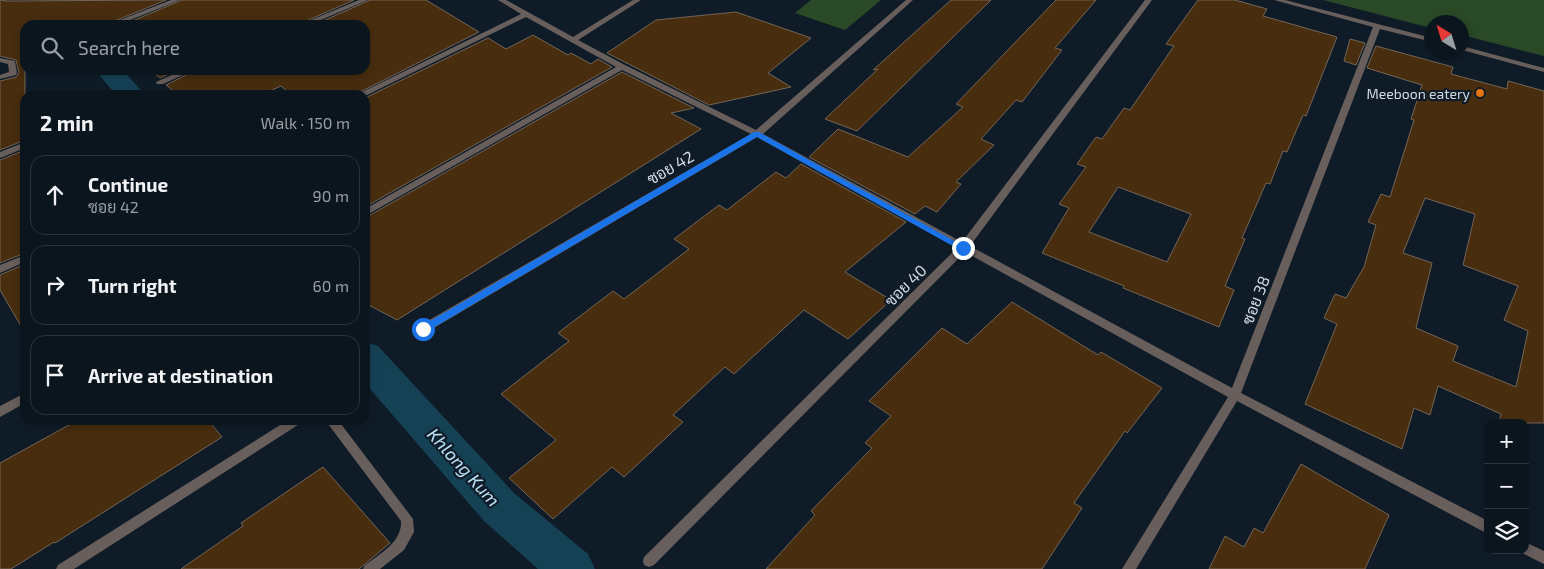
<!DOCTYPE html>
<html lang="en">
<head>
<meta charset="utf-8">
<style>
	:root { --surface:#0b151e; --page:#19222b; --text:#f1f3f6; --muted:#9a9fa4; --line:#2b343c }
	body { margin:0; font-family:"Exo 2",Sarabun,sans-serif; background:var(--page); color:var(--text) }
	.controls { position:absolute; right:15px; bottom:15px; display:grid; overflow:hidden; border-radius:10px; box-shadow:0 2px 8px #0003 }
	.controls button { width:45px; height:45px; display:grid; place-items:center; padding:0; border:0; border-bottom:1px solid var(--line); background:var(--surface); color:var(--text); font:25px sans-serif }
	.compass { position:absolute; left:1424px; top:15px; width:45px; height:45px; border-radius:50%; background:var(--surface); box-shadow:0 2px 8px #0003; rotate:322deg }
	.stop { position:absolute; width:15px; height:15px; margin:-11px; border:4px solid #1a73e8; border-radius:50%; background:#fff }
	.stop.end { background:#1a73e8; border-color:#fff; box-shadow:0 1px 5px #0008 }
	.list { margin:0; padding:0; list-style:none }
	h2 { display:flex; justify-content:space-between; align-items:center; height:65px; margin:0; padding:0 20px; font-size:21px }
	h2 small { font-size:16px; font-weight:400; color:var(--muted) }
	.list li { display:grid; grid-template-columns:32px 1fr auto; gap:15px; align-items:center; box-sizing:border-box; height:80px; margin:0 10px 10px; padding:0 10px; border:1px solid var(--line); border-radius:15px }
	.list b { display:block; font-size:19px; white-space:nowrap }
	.list p { margin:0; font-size:16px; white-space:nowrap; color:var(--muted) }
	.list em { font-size:16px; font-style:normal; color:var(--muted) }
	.icon { flex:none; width:28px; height:28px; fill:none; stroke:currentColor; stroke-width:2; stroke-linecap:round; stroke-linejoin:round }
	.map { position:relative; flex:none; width:1544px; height:569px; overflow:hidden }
	.search { position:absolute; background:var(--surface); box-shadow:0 2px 8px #0003; left:20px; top:20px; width:350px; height:55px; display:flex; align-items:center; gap:12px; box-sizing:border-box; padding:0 18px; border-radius:15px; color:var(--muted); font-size:19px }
	.panel { position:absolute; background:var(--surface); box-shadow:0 2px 8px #0003; left:20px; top:90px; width:350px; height:335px; border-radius:15px }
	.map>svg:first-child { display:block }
	.green { fill:#2a4a27 }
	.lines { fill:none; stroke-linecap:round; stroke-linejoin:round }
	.canal { fill:#154155; fill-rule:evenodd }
	.building { fill:#482d0f; stroke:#746556; fill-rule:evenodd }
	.minor { fill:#685e5c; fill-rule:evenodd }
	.route { fill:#1a73e8 }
	.food-dot { fill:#e8710a; stroke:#0f1c28; stroke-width:2 }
	.labels { text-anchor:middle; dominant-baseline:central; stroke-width:4.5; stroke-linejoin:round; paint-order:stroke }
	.far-poi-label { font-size:14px; fill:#d2dae3; stroke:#0f1c28; text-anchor:end }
	.street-label { font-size:16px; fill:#d2dae3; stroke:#0f1c28 }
	.water-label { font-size:18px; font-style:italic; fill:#b9e2f7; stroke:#0f1c28 }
</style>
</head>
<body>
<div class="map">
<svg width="1544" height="569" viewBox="0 0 1544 569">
	<rect width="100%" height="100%" fill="#0f1c28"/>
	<path class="green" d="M811,0H881L845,30L795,13Z
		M1323,0H1544V56L1462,35V22H1432L1431,28Z"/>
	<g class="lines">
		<path class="canal" d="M95,70H123L145,95H116Z
			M365,342L378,346L514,493L588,554L595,569H538L484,521L365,383Z"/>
	</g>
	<path class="building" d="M0,0L7,1L166,0L105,25H25V140L0,150V81L16,77L19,73L16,60L0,56Z
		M182,0H354L297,25H123Z
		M370,0H426L479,32L354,95H292L281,86L261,95H178L166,85L196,70H365V25H314Z
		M951,0H991L857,131L825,119L878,69L873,70Z
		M1056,0H1096L1055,48L1062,50L1022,102L1016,100L981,139L994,145L956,182L961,184L937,212L925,206L915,214L809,157L838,129L908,157L963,107L956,104Z
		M1198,0H1235L1267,9L1263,16L1337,37L1306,116L1303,115L1287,152L1283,151L1270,184L1266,183L1242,238L1245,239L1225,286L1234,290L1219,327L1123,288L1124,286L1042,253L1069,208L1059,204L1086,167L1077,164L1096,137L1102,139L1124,108L1130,110L1174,46L1166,44ZM1118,187L1191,214L1167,262L1089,232Z
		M736,12L811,38L768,73L791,87L709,105L607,53L656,20Z
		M533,35L568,55L571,53L591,64L598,59L612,67L365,207V98L488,38L506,49Z
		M1350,39L1365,43L1356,65L1344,61Z
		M1376,46L1453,67L1451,74L1507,89L1508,81L1544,91V423H1499L1501,414L1438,386L1430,415L1414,408L1402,449L1305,404L1337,324L1324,318L1335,294L1346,298L1364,267L1376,225L1368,222L1381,194L1390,197L1414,120L1411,119L1422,85L1367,68ZM1425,198L1475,214L1463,265L1518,286L1504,320L1528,331L1516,387L1453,361L1458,346L1416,328L1432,263L1403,253Z
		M150,70H178L160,78Z
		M622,72L694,108L671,113L701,129L397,320L365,303V218Z
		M25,150V253L0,263V160Z
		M801,164L906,222L845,272L891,300L848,339L804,310L734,374L725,367L673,415L683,422L624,477L612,467L553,519L509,478L556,440L501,394L569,341L558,333L613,291L624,299L689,249L674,239L719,205L727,210L776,172L786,178Z
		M25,264V333L0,290V275Z
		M1012,302L1098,355L1101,352L1162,388L1127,433L1125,431L1074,503L1082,508L1042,569H766L815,515L811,511L872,448L865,443L891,416L869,401L942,328L967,344Z
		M78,420H208L222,437L55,543L54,542L11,569H0V463Z
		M1301,464L1389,515L1365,569H1209L1225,536L1244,547L1254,528L1263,533Z
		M323,467L390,543L359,569H181L243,526L241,523Z"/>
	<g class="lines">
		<path class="minor" d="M171,0H180L118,25H107Z
			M359,0H368L309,25H299Z
			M498,0H506L573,37L633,0H641L578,40L625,65L756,130L906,0H913L763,134L962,242L1145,0H1152L970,246L1232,388L1373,27L1274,0H1285L1432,38V42L1380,29L1241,393L1488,521V534L1237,401L1136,569H1122L1228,397L965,252L654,565L649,567L644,565L643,561L644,557L957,248L757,137L427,332H419L418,329L419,326L751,134L622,70L365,216V209L616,67L526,17L365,96L356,95L521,14Z
			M1462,46L1544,68V72L1462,50Z
			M0,58L15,61L17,73L16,75L0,79V75L9,72L8,64L0,62Z
			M183,70H194L163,84H157L156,82Z
			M25,142V148L0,158V152Z
			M25,255V262L0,273V265Z
			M25,393V403L0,417V406Z
			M288,420H303L301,423L74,569H56L58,565Z
			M325,420H338L413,519L414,532L404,550L380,569H363L365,565C381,553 402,542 401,521Z
			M1525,542L1544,551V564L1520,552V550H1525Z"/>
	</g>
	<path class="route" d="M754,132H759L967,248L966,250H960L757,137L426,332H420V327Z"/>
	<circle class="food-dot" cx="1480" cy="93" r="5"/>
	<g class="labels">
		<g class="far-poi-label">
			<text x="1470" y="93">Meeboon eatery</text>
		</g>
		<g class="street-label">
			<text transform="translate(670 167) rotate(-30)">ซอย 42</text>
			<text transform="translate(905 285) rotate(-45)">ซอย 40</text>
			<text transform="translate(1255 300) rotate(-69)">ซอย 38</text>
		</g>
		<g class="water-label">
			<text transform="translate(464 467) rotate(48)">Khlong Kum</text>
		</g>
	</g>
</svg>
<div class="controls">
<button>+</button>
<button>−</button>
<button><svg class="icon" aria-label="layers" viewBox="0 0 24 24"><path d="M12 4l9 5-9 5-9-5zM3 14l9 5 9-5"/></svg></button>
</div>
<svg class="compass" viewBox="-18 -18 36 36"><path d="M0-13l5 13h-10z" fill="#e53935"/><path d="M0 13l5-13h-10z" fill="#9a9fa4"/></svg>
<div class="stop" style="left:423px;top:329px"></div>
<div class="stop end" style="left:963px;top:248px"></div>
<div class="search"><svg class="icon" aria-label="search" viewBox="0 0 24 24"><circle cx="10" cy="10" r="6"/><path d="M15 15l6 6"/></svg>Search here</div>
<section class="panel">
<h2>2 min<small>Walk · 150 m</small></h2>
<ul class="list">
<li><svg class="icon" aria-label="ahead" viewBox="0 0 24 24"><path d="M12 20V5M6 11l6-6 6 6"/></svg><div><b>Continue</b><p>ซอย 42</p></div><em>90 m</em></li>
<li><svg class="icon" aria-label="right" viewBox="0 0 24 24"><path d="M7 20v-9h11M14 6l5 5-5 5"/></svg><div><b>Turn right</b></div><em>60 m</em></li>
<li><svg class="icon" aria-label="arrive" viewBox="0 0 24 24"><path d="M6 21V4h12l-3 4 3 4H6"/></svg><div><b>Arrive at destination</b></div></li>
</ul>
</section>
</div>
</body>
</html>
